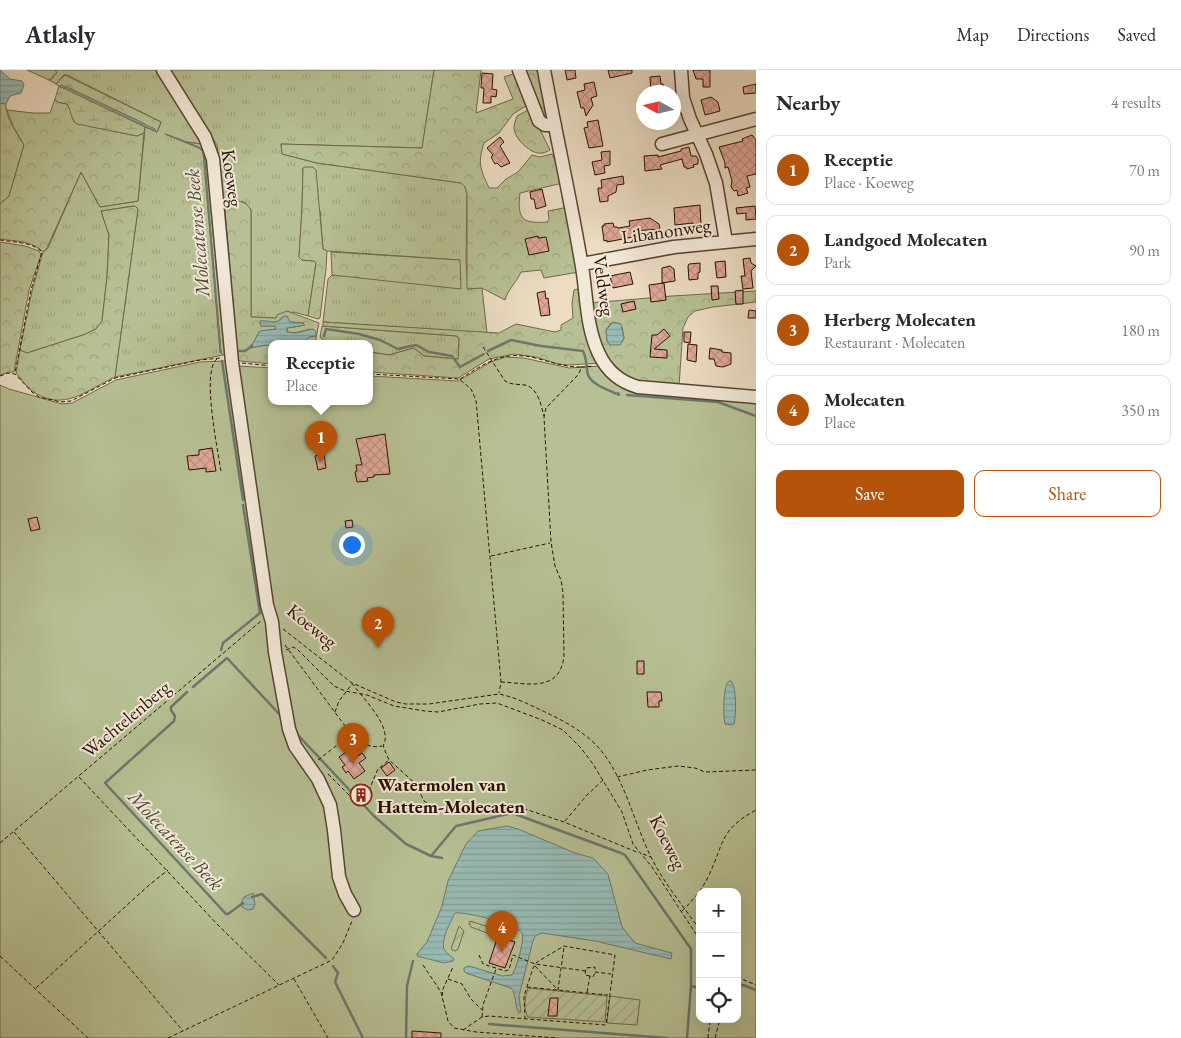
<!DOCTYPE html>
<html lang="en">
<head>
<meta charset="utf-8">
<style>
	:root { --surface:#fff; --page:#f2f2f3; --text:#2b2b33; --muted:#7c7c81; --line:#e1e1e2; --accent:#b45309 }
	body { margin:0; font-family:"EB Garamond",serif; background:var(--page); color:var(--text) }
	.controls { position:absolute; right:15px; bottom:15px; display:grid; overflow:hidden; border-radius:10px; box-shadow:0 5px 20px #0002 }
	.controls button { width:45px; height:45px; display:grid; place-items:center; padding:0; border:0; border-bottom:1px solid var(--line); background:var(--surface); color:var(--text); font:25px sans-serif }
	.compass { position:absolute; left:636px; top:15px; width:45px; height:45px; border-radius:50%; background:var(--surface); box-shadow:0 5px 20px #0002; rotate:278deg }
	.you { position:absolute; left:351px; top:474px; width:18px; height:18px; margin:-12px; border:4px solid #fff; border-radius:50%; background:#1a73e8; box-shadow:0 0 0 8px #1a73e833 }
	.badge { display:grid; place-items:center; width:32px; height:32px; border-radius:50%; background:var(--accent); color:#fff; font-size:16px; font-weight:700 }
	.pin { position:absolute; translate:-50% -41px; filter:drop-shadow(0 1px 2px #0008) }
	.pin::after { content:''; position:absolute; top:26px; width:18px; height:15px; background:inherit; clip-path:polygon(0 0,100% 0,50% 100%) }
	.popup { position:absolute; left:268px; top:270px; width:105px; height:65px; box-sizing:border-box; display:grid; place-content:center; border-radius:10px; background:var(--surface); filter:drop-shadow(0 1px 4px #0005); font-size:16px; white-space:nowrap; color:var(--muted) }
	.popup b { font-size:19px; color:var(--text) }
	.popup::after { content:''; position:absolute; left:50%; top:100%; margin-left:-10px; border:10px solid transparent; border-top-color:var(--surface) }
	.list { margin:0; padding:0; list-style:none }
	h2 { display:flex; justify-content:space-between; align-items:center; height:65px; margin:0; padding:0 20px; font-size:21px }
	h2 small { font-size:16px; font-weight:400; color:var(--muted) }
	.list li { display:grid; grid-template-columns:32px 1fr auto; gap:15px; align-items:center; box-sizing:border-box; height:70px; margin:0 10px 10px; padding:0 10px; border:1px solid var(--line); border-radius:10px }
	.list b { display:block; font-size:19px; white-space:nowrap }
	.list p { margin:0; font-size:16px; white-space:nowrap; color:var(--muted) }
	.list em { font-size:16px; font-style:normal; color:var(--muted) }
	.actions { display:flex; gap:10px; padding:15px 20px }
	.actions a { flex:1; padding:11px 0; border:1px solid var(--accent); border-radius:10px; text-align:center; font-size:18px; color:var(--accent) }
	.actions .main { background:var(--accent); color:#fff }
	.icon { flex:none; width:28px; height:28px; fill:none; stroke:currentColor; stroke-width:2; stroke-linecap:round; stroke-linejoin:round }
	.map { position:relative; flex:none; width:756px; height:968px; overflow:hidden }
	header { display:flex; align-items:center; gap:30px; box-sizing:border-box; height:70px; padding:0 25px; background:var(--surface); border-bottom:1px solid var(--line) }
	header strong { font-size:24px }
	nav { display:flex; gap:28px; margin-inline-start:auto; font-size:18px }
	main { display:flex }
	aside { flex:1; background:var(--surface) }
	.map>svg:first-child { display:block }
	.grass { fill:url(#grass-tufts); stroke:#71684a }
	.forest { fill:url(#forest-crowns); stroke:#71684a; fill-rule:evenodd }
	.wetland { fill:url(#wetland-marsh); stroke:#71684a }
	.park { fill:#b7c094; stroke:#71684a; fill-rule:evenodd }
	.garden { fill:url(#garden-furrows); stroke:#71684a }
	.water { fill:url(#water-rules); stroke:#6c776d }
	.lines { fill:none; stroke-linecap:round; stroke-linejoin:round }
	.stream { stroke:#6c776d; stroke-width:2.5 }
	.building { fill:url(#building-cross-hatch); stroke:#2b1000 }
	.minor-casing { stroke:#5b4331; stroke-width:15 }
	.path { stroke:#2b1000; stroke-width:1; stroke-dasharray:4 2.5; stroke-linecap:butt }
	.minor { stroke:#f2e8d8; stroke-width:12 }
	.labels { text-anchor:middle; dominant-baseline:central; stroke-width:4; stroke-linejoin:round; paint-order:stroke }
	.street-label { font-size:19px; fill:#2b1000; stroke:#f2e8d8 }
	.poi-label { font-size:19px; font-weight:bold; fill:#2b1000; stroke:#f2e8d8; text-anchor:start }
	.water-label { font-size:20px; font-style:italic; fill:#514c3f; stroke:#f2e8d8 }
</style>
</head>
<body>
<header>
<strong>Atlasly</strong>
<nav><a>Map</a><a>Directions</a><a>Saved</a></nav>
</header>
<main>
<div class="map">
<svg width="756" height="968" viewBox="0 0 756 968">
	<defs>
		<pattern id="grass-tufts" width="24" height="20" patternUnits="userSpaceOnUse" patternTransform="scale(1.25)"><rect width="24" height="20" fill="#b7c094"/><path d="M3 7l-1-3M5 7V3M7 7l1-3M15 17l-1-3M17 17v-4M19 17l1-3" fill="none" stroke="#9ea47e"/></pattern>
		<pattern id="forest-crowns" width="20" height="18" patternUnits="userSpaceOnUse" patternTransform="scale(1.25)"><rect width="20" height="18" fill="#b7c094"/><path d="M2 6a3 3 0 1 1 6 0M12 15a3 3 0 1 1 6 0" fill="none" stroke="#9ea47e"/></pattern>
		<pattern id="wetland-marsh" width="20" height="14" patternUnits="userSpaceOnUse" patternTransform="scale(1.25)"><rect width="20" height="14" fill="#b7c094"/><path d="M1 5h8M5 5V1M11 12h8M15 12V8" fill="none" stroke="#9ea47e"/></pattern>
		<pattern id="garden-furrows" width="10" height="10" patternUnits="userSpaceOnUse" patternTransform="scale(1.25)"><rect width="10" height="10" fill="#b7c094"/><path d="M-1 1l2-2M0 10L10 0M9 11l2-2" fill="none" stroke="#9ea47e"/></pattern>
		<pattern id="water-rules" width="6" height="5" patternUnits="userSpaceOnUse" patternTransform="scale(1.25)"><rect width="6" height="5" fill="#98bbb5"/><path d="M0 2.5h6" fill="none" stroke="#83a09a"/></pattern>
		<pattern id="building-cross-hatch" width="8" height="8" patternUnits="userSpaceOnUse" patternTransform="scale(1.25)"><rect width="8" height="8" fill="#dea899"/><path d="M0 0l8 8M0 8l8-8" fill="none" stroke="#bf9082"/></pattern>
	</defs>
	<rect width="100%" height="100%" fill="#ebdcc3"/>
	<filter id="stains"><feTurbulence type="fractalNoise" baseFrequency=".004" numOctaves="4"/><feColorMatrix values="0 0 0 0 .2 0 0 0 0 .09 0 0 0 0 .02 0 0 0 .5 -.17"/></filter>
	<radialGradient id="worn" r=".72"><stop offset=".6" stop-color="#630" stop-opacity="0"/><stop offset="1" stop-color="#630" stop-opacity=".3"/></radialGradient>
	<path class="grass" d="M55,0H161L207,75L187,72L165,64L199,78L203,82L220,282L223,285L115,307L138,139L134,136L101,141L109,165L107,207L102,251L96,259L83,265L27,283L20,280L32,221L43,182L48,178L81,102L100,137L138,131L145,57L157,62L161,52L67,5H64L56,14L49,10L53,8L56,1Z
		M171,0H434L422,78L281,74L282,84L317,93L461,113L465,117L467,124L466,190L468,219L482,218L487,263L323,252L328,209L332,205L363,207L460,190L327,181L323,179L320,141L303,98L302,138L299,187L302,190L314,191L316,193L308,246L294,242L276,248L251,247V140L244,132L224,130L217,75Z
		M0,33L6,34C5,47 17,63 24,75L9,126L0,134Z
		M322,256L457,266L459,269V289L424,286L414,278L389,285L370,282V273H326L320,267Z"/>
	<path class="forest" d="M27,0H55L57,3L49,10Z
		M434,0H481L476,43L513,29L504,7L516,3L529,34L513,44L499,63L484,73C477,94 481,100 489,118H497L506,109L518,102L532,85L540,87L552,84L559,100L563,113L520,123C517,149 522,154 547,152L549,149L548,141L568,137L579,202L544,208L541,200L521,202C516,213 508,219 505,230L482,218L467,219V124L465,117L461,113L317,93L282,84L281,74L422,78Z
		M523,0H540L550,46L545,52Z
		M65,5L161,52L157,62L141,52L67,17L59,16L56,14Z
		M55,29L57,32L67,34L70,39L74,52L137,66L144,63L138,131L100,137L81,102L47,178L43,182C34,171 14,171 0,169V134L9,126L24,75L13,56L7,40L33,43H50Z
		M530,39L550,80C546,82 543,84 538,83C529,82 514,68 514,58C514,54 516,50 517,46Z
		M187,72L207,75L226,283L223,285L221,283L204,82L202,79Z
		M305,97H313L316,100L323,179L327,181L326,199L320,248L318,249L308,246L316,193L314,191L302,190L299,187L302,138L303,98Z
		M224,130C234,131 246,129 251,140V247L276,248L277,245L287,241L319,253L315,273H303L309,267L316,266L310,259L295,263L287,262V258L300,256L304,253L290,252L282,247C278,255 269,252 261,251V256H275L276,259L259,262L254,272L250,276L251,278L266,275L272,276V294L240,291L238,289Z
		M135,136L138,139L115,307C86,320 64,343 32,321C26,316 21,309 16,303L20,280L27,283L83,265L96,259L102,251L107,207L109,165L101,141Z
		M0,172L25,176L39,181L41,185L29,220L14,302H8L0,305Z
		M331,182L460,190L461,219L332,205Z
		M581,218L600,293L569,295L558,294L536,287L514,284L489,289L458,308L370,302V282L389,285L414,278L424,286L458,289L459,269L457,266L323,256V252L499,263L516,254L555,262L561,260V255L573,248L572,233L574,220Z
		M756,221V232L713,237L695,241L688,247L683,258L679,316L629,312L602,283L590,233L672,226ZM611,253L622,257L624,268L622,272L607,271L606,260Z"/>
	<path class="wetland" d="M59,16L145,57L144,63L137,66L77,54C71,50 71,40 67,34L57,32L55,29Z"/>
	<path class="park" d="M505,287L524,288L569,298L602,296L620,314L756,331V968H0V315L9,319L62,334L72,333L116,310L200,292L225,291L237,296L272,298V331H370V306L458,311L491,292ZM700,822H737V949H700Z"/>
	<path class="garden" d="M470,851L492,858L491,861L487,863L471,857L469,854Z
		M459,856L464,861L458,879L455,881L451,879Z
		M528,918L607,926L605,952L528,947C523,938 525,927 528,918Z
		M610,926L640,930L637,955L607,953Z"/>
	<path class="water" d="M0,0L10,9L22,11L24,15L21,23L10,26L6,34L0,33Z
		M61,15L67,17L155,59V61L66,18L60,17Z
		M165,64L199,77L204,82L221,283L203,82L199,78Z
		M284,246H287L290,252L302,253L305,255L287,258V262L295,263L313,259L316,262V266L309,267L303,273H272V276L266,275L250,278L260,261L276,259L275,256H261L260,251C272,250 276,256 284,246Z
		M613,252L621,254L624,268L620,275H610L607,271L606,260Z
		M729,611H731C737,618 736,644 734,654L731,655L725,654C723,646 723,616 729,611Z
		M507,756L518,759L575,783L593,788L608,804L622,857L635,873L672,883L671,889L595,871L542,863L535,866L533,871L519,926L521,942L519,943C514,936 517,925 511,918L466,903L464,901V898L469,896L502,906L512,905C516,900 525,869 522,863C518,855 465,841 455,843C451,851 439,872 445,881C447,884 451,886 454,889L453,891L444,893L417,886V884L427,872L442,836L448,811L466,774L478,761Z
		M253,823L255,834L253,839L248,840L242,837V831L244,827Z"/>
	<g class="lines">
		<path class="stream" d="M324,266L326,259L359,264L380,270L398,279L416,275L429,282L452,286L460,297L484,284
			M239,281H245L252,276
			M488,281L511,270L541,276L583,281C587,289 586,297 588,305C592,315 609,320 619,325L618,323
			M222,291L243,430
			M627,325L718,332L756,346
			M221,580L223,573L260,543L243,435
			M193,617L227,588L281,646
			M187,622L171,637V640L175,646L174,651L105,713L226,844H228L243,833
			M296,663L374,746L406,774L431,786L456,756L512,743L621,783L625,785L691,879V916L700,918
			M431,786L442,788
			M252,827L262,824L326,888
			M333,896L338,903L335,912L363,968
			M737,915H743L756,920
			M489,954L667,968
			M406,968L407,916L413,891
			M687,968L691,916"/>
	</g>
	<path class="building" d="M565,0H575L576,8L567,10Z
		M608,0H632V3L610,8Z
		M693,0H710V17H703V9H696Z
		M482,3L493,4L492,19L497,20L496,27L491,26V33H483L484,18H481Z
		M660,6L661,14H663L664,22H651L650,7Z
		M594,12L597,26L591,28L593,35L586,46L584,38H581L577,22L585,20L584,14Z
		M756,14V23L744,24L743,17Z
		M711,27L718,32L720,41L705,45L701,30Z
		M598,50L603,76L589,78L584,58L588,57L587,52Z
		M752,65L756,70V104L747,106L750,117L746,118L748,123L738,126L737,120L734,121L731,117L732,111L728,97L725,98V93L719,77L743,71L742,69Z
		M500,67L504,72L500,76L510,93L501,97L497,93L495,94L491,87L493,85L487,78Z
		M689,77L691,86H696L698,89V94L693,95L694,97L687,99L686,97H684L682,89L660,95L662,99L645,101L644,86L658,85V87L681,81V79Z
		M610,81V95L604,96L605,103L595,105L592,92L602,90L601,82Z
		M623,106L624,114L617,115L616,122L608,126V131L600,132L598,120V118H602L601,110Z
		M542,119L546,136L536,139L534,129H531L530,122Z
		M700,135L701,155L693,156V153L675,155L674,138Z
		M755,136L756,149L746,150V143L737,144L736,138Z
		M650,148L659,154L660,159L632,161L633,167L607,172V170L604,171L602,156H604V154L613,153L614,157H617L618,158L630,156L629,151Z
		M538,166V168L546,167L549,181L529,185L525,169Z
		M750,188L751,193L756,196L751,201L753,218L743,219L741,206H745L743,189Z
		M725,191L726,207L717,208L715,192Z
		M700,193V202L698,203V209L689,210L688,196L689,194Z
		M670,196L674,199L675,211L662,213V198Z
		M630,202L633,214L613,218L610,206Z
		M664,213L666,230L651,232L649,215Z
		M711,216H718L719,229L712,230Z
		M743,220V234H736L735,221Z
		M545,221L546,229L548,228L550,245L541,246L537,223Z
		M634,231L636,239L623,242L621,234Z
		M749,240L756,241V248H748Z
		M664,259L670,266L654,279L667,280V288L650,287L652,265H657Z
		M684,262H691L690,273L684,272Z
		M688,274L697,275L696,292L687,290Z
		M710,278L722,280V282L731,283V294L723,297L716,296L714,289H709Z
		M385,364L390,404L374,405V407L367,408L368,411L357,412L355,402L357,401L356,395H362L356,369Z
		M212,378L216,401L206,402V398L189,400L187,386L199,385V380Z
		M324,384L326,398L318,400L315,386Z
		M37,447L40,459L31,461L28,449Z
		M352,450L353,457L346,458L345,451Z
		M637,591H644V604H637Z
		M647,622H661L662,631H659V637H648Z
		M349,680L355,688L362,683L366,688L359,693L365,701L354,709L348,701L346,703L342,697L345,695L339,687Z
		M389,692L395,700L387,706L381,698Z
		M364,718L366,721L365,726L361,729L355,723L359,720Z
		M498,866L515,872L505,898L489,893Z
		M550,928H558L557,946H548Z
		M412,961L441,963V968H412Z"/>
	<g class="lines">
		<g class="minor-casing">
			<path id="minor" d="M163,0L205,67L213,89L232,292L267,535L272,552L275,582L289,659L295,676L318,709L330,735L334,760L339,807L345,824L354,840
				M519,0L539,51L545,55H555
				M544,0C556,64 570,127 581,191C587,221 585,255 599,284C607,301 620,312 638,317L756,327
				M681,0L683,28L690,49L706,84L716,113L726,172
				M662,74L756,49
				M582,194L674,177L756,169"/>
		</g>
		<path class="path" d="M0,170C13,172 33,172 42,182L31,220L15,303
			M483,277L505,311C511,315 518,314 525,315C538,318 541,335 544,346
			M217,289C201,300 218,381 221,401
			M242,293L272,296
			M370,304L459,309L471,319L476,330L501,612L499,623
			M0,306L8,303L15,304L32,322L39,327L61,332L71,331L115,308L200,290L221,288
			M460,309C486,293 503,280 535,288C552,292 563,297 581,297
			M491,486L550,473
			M283,559L352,613L396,632L406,634H429L499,624C515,627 530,635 545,642C562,650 579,659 593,672C623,700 633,751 651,787C664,813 683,836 700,860
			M285,575L351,664C361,672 369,679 382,676
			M286,580L293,577L297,579L334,616L345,621L367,625L394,636L425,641L438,642L480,634L497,633L542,650L563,660L581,678L593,694L622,742L633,774L652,797L700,870
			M501,612C527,613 559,623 564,587L563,523L561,510L555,496L551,472L544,347L546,338L577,306L580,301L581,297L594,296
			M352,613C362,628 394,657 383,676L389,690L416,714L424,731L435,738L456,744L499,737H519L564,752L639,783
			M335,642L339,631L352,614
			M318,690L350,665
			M328,704L357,733L366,727L378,699L389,690
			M79,707L217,854L279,915
			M617,707L647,700L678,696L695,698L705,702L756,700
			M565,751L587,725L603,710
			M14,762L183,961
			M0,773L261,551
			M643,784L651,787
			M682,841C692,831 702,820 708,807C725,773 718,761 756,740
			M479,885L483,894L505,901L509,900L513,885L535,894L586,901
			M0,886L88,968
			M423,895L441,922L448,951L454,958L476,962L558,968
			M535,896L558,920L564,877
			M590,906L585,905L586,898L595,897V902L611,904
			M737,907L756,915
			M294,909L328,968
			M448,909L462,914L471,929L482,940
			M527,917L608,925
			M36,918L148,816L168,800
			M587,922L590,906L593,907L595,903
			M442,926L443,919L453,897
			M482,947L483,935L496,899
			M463,960L482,947L489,946L606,955L615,885L564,876L537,892L533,898L524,926L525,949
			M168,968L332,890L343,873L352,851
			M708,968L710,949
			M715,968L720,949"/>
		<use href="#minor" class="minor"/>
	</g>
	<defs>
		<g id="building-ring" transform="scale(1.125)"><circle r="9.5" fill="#f2e8d8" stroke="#8f2418" stroke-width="1.5"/><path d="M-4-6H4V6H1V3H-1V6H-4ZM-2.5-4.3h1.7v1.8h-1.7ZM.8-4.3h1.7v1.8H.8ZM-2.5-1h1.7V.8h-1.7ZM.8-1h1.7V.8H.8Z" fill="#8f2418"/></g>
	</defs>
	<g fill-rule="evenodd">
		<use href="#building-ring" x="361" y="725"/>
	</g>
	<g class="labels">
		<g class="street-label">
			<text transform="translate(232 108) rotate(82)">Koeweg</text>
			<text transform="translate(666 161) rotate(-8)">Libanonweg</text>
			<text transform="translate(604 216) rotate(82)">Veldweg</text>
			<text transform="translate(312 556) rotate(39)">Koeweg</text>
			<text transform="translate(126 649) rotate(-40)">Wachtelenberg</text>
			<text transform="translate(668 772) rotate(63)">Koeweg</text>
		</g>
		<g class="poi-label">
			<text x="377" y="714">Watermolen van<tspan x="377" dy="22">Hattem-Molecaten</tspan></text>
		</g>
		<g class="water-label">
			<text transform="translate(197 163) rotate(-95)">Molecatense Beek</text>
			<text transform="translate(176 770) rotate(47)">Molecatense Beek</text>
		</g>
	</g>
	<rect width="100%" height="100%" filter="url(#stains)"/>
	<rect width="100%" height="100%" fill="url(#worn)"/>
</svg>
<div class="controls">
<button>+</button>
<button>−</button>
<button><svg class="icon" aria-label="locate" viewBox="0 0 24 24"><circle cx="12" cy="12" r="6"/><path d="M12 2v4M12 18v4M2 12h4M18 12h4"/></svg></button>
</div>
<svg class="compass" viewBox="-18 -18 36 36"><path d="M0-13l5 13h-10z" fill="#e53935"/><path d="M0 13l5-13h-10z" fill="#7c7c81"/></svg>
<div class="you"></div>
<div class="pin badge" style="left:321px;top:392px">1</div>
<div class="popup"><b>Receptie</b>Place</div>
<div class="pin badge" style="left:378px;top:578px">2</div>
<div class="pin badge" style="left:353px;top:694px">3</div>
<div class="pin badge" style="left:502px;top:882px">4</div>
</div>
<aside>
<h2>Nearby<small>4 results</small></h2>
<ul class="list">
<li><span class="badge">1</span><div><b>Receptie</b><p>Place · Koeweg</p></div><em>70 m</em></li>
<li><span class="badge">2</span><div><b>Landgoed Molecaten</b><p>Park</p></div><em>90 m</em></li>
<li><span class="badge">3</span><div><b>Herberg Molecaten</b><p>Restaurant · Molecaten</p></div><em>180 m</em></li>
<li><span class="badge">4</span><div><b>Molecaten</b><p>Place</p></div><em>350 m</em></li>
</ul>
<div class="actions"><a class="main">Save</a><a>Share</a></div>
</aside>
</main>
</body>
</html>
